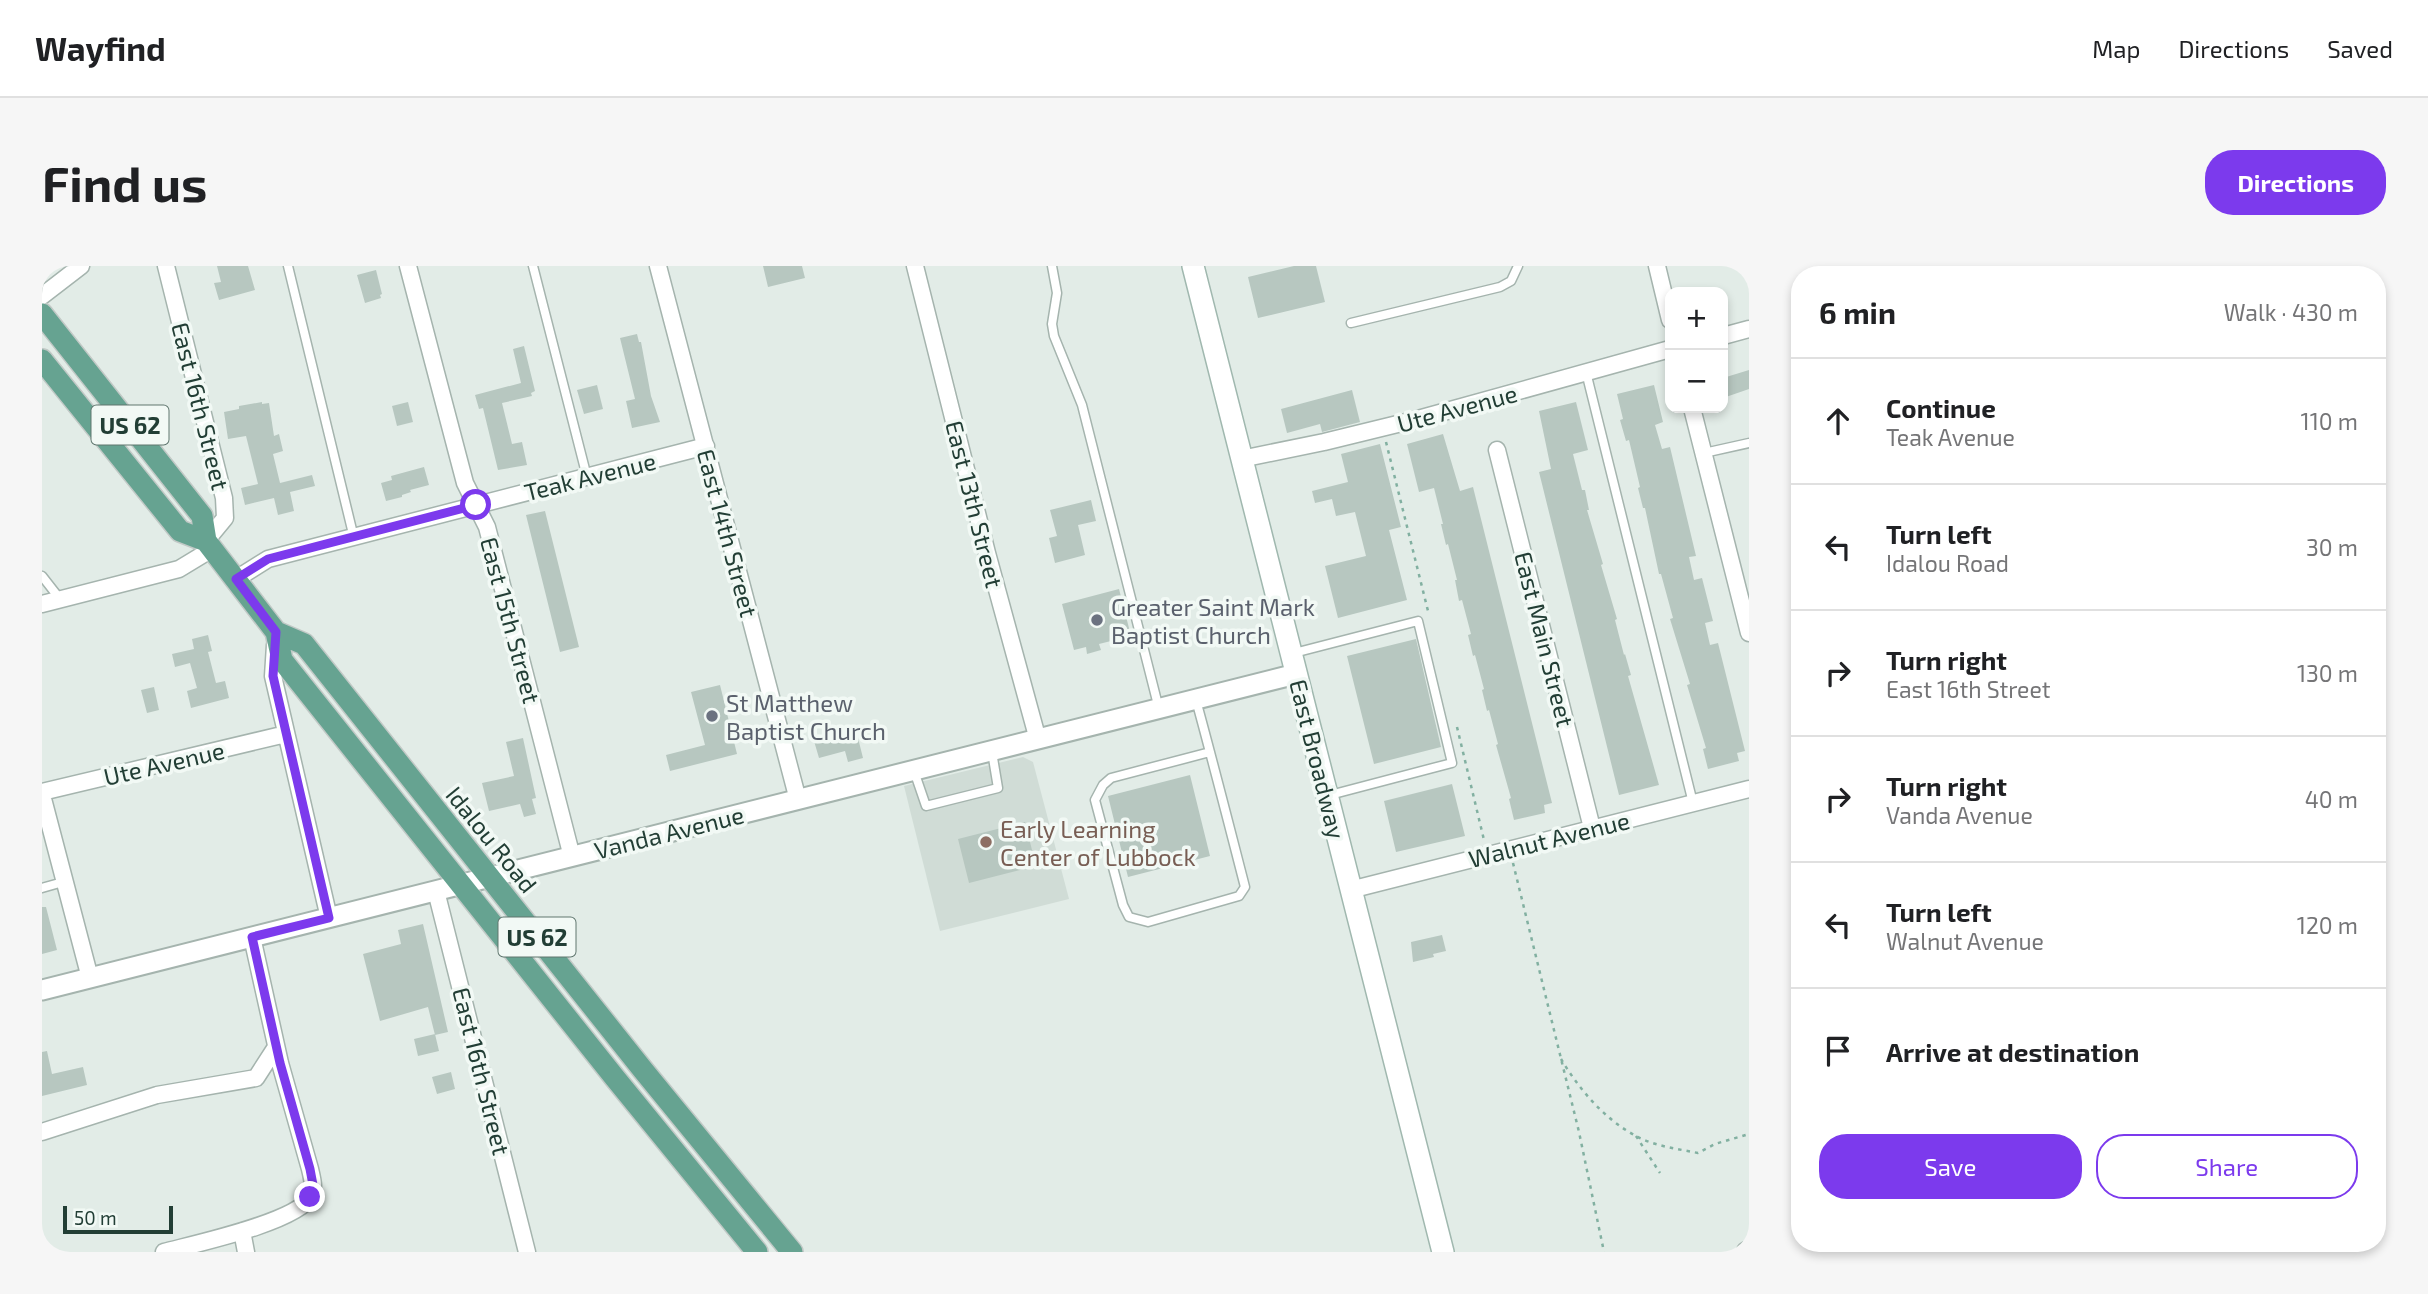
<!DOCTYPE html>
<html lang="en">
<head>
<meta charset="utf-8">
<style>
	:root { --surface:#fff; --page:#f6f6f6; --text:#202124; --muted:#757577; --line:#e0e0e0; --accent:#7c3aed }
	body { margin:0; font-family:"Exo 2",sans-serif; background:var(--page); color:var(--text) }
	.controls { position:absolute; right:21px; top:21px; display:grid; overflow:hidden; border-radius:14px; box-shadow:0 4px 10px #0003 }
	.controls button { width:63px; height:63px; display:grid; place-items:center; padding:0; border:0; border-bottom:2px solid var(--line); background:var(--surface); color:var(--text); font:35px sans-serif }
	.scale { position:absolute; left:21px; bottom:18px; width:110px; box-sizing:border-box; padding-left:7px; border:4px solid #223e35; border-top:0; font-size:19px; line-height:24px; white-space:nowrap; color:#223e35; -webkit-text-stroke:5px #f2f9f5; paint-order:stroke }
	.stop { position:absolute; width:21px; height:21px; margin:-16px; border:5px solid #7c3aed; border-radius:50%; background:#fff }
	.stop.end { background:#7c3aed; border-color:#fff; box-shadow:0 2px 7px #0008 }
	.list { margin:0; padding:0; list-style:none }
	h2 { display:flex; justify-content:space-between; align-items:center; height:91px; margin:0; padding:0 28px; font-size:30px }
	h2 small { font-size:23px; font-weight:400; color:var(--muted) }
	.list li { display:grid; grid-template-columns:46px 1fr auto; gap:21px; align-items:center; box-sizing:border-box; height:126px; padding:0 28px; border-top:2px solid var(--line) }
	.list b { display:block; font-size:26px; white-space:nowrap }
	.list p { margin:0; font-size:23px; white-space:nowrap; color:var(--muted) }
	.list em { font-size:23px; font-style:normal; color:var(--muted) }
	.actions { display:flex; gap:14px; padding:21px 28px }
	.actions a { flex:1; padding:16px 0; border:2px solid var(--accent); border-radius:28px; text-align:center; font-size:24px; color:var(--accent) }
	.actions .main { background:var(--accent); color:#fff }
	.icon { flex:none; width:38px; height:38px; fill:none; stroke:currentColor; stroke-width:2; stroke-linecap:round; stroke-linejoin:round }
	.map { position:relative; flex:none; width:1707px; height:986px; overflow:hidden; border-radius:28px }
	header { display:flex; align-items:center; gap:42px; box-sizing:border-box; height:98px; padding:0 35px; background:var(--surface); border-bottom:2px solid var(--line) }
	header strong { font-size:33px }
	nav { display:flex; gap:38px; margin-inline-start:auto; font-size:24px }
	.intro { display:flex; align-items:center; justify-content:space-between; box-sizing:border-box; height:168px; padding:0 42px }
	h1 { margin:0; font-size:49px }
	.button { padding:18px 32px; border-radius:28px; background:var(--accent); color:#fff; font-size:24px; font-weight:700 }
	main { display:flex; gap:42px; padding:0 42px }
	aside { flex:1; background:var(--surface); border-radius:28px; box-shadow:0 4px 10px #0003 }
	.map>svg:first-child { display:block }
	.built { fill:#d0dcd6 }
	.building { fill:#b7c7c0 }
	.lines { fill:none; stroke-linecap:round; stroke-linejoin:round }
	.service-casing { stroke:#a5b4ae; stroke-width:11 }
	.minor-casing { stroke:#a5b4ae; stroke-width:19 }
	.tertiary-casing { stroke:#a5b4ae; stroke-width:23 }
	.secondary-casing { stroke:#a0b8af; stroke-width:24 }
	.primary-casing { stroke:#c1c9c6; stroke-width:24 }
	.path { stroke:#82b0a1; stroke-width:2.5; stroke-dasharray:3.5 5; stroke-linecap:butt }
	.service { stroke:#fff; stroke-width:8 }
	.minor { stroke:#fff; stroke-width:16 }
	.tertiary { stroke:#fff; stroke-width:19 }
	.secondary { stroke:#fff; stroke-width:21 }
	.primary { stroke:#66a391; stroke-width:21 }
	.route { stroke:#7c3aed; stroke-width:9 }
	.worship-dot { fill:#6b7280; stroke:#f2f9f5; stroke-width:2.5 }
	.education-dot { fill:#8d6e63; stroke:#f2f9f5; stroke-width:2.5 }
	.labels { text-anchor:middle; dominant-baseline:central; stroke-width:7; stroke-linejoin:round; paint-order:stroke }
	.shield { fill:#f2f9f5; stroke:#60766f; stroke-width:2 }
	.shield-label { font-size:23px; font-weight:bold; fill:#223e35 }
	.street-label { font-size:24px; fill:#223e35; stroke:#f2f9f5 }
	.worship-label { font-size:24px; fill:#5b616d; stroke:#f2f9f5; text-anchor:start }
	.education-label { font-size:24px; fill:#785e54; stroke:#f2f9f5; text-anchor:start }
</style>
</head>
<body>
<header>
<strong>Wayfind</strong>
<nav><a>Map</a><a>Directions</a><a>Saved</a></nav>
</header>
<div class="intro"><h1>Find us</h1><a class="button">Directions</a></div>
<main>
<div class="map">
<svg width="1707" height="986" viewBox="0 0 1707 986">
	<rect width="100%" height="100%" fill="#e2ece7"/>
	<path class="built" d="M981,491L991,496L1027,633L898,665L862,520Z"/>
	<path class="building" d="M175,0H206L213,24L177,34L172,17L179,16Z
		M721,0H760L763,12L726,21Z
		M1252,0H1274L1283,36L1216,52L1206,11Z
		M334,4L340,28L338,29L339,32L323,37L315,9Z
		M595,68L597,76H599L609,130L618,156L590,162L584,135L593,133L578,72Z
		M482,80L493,125L489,127L490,130L460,137L470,178L480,176L485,199L456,204L441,142L437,143L433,129L479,117L471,83Z
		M1707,104V123L1681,132V112Z
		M555,119L561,143L542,148L535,124Z
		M1612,119L1621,156L1613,159L1620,183L1628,181L1654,290L1647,291L1652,314L1660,312L1671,355L1663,357L1668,379L1676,377L1703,485L1695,487L1697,495L1666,503L1661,483L1664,482L1645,419L1648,418L1628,353L1631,352L1619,308H1617L1603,242H1601L1596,222L1598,221L1587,174L1584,175L1578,154L1581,153L1575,128Z
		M1310,124L1318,156L1280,166L1278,158L1245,167L1239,143Z
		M220,136V138L227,137L232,170L237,168L241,185L231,188L238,217L270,209L273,220L248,226L252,245L236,249L232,232L203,239L199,222L216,218L204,170L186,173L182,146L197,143V140Z
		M366,136L371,156L355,160L350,140Z
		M1534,136L1546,184L1531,188L1540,224H1543L1547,244H1545L1561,298L1559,299L1575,353L1573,354L1582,389L1583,388L1589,409L1586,410L1617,519L1577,529L1497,206L1509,203L1497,145Z
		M1401,168L1418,225L1431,221L1510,537L1502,539L1503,547L1472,554L1467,533L1469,532L1454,479L1456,478L1447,444L1445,445L1440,424L1442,423L1433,389L1431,390L1426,369L1429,368L1420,334L1417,335L1413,314H1415L1406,278L1404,279L1399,258H1401L1392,222L1377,226L1365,178Z
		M1338,178L1359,261L1347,264L1365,334L1296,352L1283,300L1324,290L1313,246L1294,250L1290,233L1273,237L1270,225L1306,216L1299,188Z
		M382,201L387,219L368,224L369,226L360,229V231L344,235L339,217L350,214L349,210Z
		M1049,234L1054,255L1036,259L1043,289L1013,297L1007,272L1015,270L1008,244Z
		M503,245L537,381L518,386L484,249Z
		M1077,323L1089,370L1057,378L1059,384L1045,388L1044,381L1032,384L1020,338Z
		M166,369L170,385L166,386L174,417L183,415L187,432L149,442L145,425L155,422L148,397L133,401L130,388L152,383L150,373Z
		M1374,373L1399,481L1332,498L1305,390Z
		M678,419L695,488L628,505L624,489L663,479L649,426Z
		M112,421L117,444L105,447L99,424Z
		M814,464L821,492L806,496L803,485L777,492L772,475Z
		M481,472L494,532L490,533L494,548L482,551L478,538L447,545L440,517L472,510L464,476Z
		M1148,509L1168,590L1086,611L1066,530Z
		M1410,518L1423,570L1354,586L1342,535Z
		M983,556L994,600L927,617L916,573Z
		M0,641H4L15,684L0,688Z
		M381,658L406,766L393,769L386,741L338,755L321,688L359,678L356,664Z
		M1400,669L1404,685L1391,688L1392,691L1371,696L1369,676Z
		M393,768L397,785L376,790L372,773Z
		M5,785L10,808L41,801L45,819L0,830V786Z
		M409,806L413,823L395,828L390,811Z"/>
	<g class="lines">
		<g class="service-casing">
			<path id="service" d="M246,0L312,272
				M491,0L545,211
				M1010,0L1015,27L1010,58L1012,70L1040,139L1117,443
				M1309,57L1458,21L1469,15L1476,0
				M1544,106L1651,537
				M1662,187L1707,177
				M0,310L18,333
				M1252,387L1376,355L1410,497L1288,529
				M1154,434C1171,496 1187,559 1203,621L1197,630L1106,656L1087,651L1081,639L1053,534L1061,519L1069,512L1168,486
				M872,505L884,540L956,522L950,486
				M0,622L21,616"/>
		</g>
		<g class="minor-casing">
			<path id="minor" d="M124,0L182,232L183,252L164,275
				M366,0L423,217L445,261L530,591
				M616,0L756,534
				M873,0L945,287L996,474
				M1615,0L1628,54
				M0,30L39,0
				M1681,70L1707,63
				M1650,142L1707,367
				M1455,184L1550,562
				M1199,193L1282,176L1376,153L1628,83
				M194,313L226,293L664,180
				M0,338L137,303L170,283
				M233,379L231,410L287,652
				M0,526L244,468
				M0,529L48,712
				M1308,624L1707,523
				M394,625L485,986
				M0,866L115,829L214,812L234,781
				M200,965L204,986
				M122,986C152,978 256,956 269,930C273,921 270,912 268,903L238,797L210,671"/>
		</g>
		<g class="tertiary-casing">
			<path id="tertiary" d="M0,724L1254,408
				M1705,986H1707"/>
		</g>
		<g class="secondary-casing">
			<path id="secondary" d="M1151,0L1401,986"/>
		</g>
		<g class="primary-casing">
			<path id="primary" d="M0,48L160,250L164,275L234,366L240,394L573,812L715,986
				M0,94L138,265L164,275
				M234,366L262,378L601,804L750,986"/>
		</g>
		<path class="path" d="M1344,176L1387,349
			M1415,461L1442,574
			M1471,597L1537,866L1562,986
			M1519,793C1537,823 1562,853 1594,870C1612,880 1636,883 1656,887L1673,878L1707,868
			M1594,870L1618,907"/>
		<use href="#service" class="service"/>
		<use href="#minor" class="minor"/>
		<use href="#tertiary" class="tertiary"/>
		<use href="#secondary" class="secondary"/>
		<use href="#primary" class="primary"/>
	</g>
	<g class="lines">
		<path class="route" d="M268,931L271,919L268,903L238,797L210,671L287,652L231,410L234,366L194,313L226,293L434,239"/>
	</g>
	<g class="worship-dot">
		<circle cx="1055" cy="354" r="7"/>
		<circle cx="670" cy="450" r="7"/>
	</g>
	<circle class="education-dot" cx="944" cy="576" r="7"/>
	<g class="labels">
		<g class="shield">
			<rect x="49.5" y="139.5" width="77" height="39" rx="5"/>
			<rect x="456.5" y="651.5" width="77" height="39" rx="5"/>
		</g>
		<g class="shield-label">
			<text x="88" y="159">US 62</text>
			<text x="495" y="671">US 62</text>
		</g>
		<g class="street-label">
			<text transform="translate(159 140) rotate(76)">East 16th Street</text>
			<text transform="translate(1415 142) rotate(-15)">Ute Avenue</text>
			<text transform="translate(548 210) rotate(-14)">Teak Avenue</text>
			<text transform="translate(933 238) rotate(76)">East 13th Street</text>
			<text transform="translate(686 267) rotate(75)">East 14th Street</text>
			<text transform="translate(469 354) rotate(75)">East 15th Street</text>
			<text transform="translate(1503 373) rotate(76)">East Main Street</text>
			<text transform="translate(1276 493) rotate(76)">East Broadway</text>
			<text transform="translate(122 497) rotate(-13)">Ute Avenue</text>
			<text transform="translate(627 566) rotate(-14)">Vanda Avenue</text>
			<text transform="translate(450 573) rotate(51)">Idalou Road</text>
			<text transform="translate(1507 573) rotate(-14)">Walnut Avenue</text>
			<text transform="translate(440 805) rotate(76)">East 16th Street</text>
		</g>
		<g class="worship-label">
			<text x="1069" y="340">Greater Saint Mark<tspan x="1069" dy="28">Baptist Church</tspan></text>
			<text x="684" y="436">St Matthew<tspan x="684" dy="28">Baptist Church</tspan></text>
		</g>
		<g class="education-label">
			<text x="958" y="562">Early Learning<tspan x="958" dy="28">Center of Lubbock</tspan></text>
		</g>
	</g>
</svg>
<div class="controls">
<button>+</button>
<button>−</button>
</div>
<div class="scale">50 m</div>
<div class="stop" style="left:434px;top:239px"></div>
<div class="stop end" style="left:268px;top:931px"></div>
</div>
<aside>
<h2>6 min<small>Walk · 430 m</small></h2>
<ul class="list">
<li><svg class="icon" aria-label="ahead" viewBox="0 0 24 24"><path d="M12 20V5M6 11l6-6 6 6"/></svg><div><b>Continue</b><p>Teak Avenue</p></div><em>110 m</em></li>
<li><svg class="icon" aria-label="left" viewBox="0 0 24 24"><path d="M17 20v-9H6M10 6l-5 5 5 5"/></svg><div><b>Turn left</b><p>Idalou Road</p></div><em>30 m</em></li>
<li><svg class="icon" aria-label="right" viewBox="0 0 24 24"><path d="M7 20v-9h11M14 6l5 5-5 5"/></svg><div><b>Turn right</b><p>East 16th Street</p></div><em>130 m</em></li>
<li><svg class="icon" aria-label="right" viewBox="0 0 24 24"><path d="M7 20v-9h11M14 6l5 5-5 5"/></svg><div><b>Turn right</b><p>Vanda Avenue</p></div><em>40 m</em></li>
<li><svg class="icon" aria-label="left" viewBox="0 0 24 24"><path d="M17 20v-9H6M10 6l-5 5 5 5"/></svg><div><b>Turn left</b><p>Walnut Avenue</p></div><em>120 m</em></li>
<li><svg class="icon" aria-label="arrive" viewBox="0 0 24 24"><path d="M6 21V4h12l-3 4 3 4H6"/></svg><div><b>Arrive at destination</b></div></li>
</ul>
<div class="actions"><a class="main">Save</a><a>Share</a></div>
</aside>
</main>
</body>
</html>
